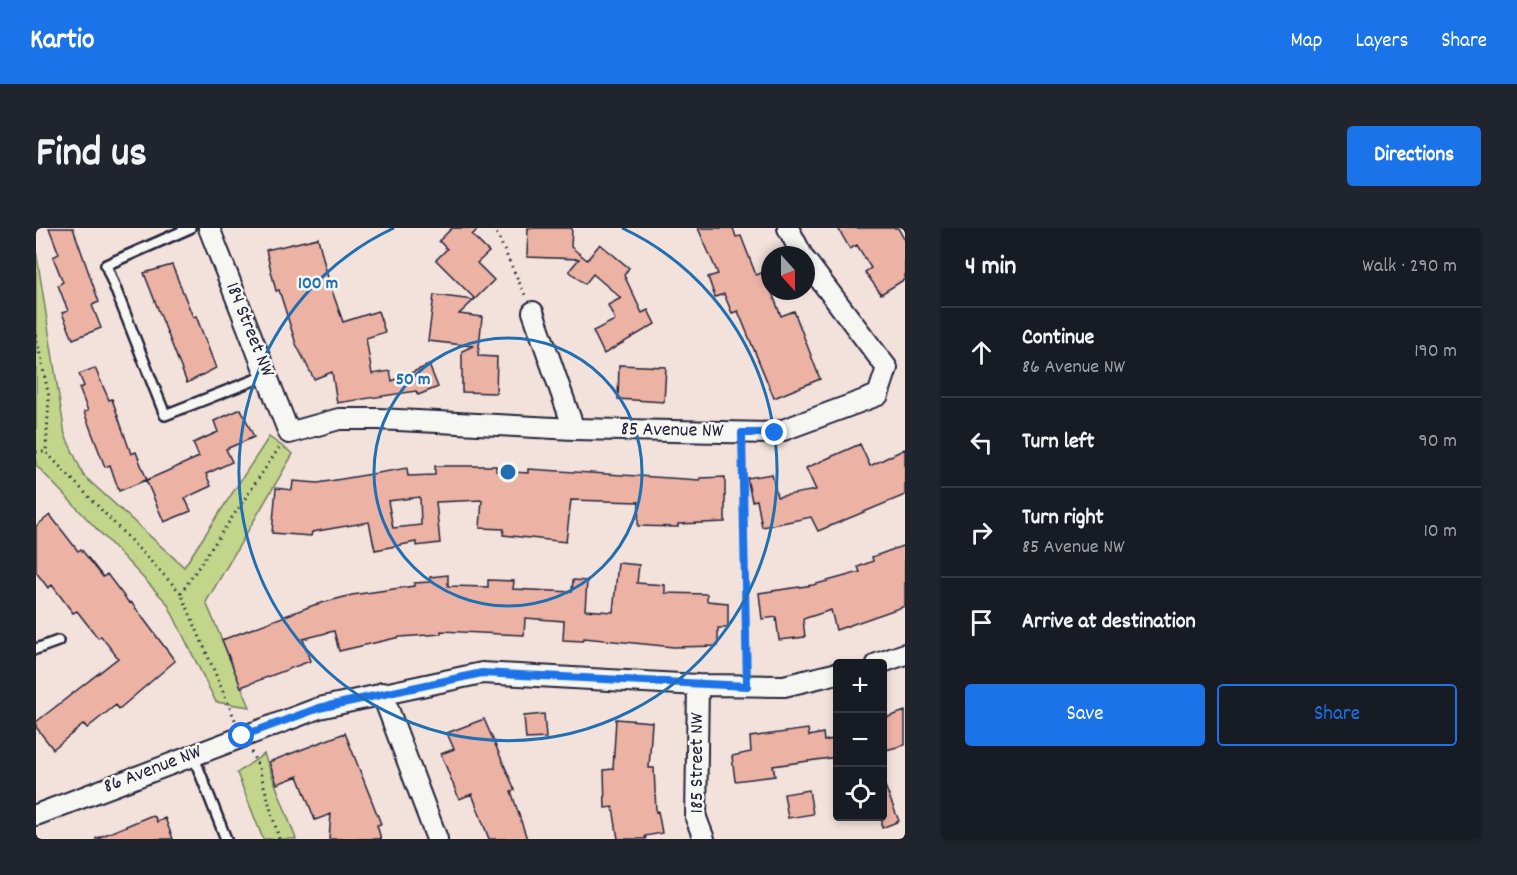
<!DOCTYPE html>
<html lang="en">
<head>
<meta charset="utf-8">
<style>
	:root { --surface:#171b24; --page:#20242c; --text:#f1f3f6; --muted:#9ea1a6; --line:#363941; --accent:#1a73e8 }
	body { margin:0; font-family:Dekko,sans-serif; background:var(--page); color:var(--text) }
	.controls { position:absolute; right:18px; bottom:18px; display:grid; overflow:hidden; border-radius:6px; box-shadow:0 3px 9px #0003 }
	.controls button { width:54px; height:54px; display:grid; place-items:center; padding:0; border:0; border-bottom:2px solid var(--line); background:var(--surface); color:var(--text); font:30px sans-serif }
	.compass { position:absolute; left:725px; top:18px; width:54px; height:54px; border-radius:50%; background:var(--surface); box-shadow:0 3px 9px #0003; rotate:159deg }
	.stop { position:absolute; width:18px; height:18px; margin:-14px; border:4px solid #1a73e8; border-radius:50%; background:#fff }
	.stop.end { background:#1a73e8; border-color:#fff; box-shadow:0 2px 6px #0008 }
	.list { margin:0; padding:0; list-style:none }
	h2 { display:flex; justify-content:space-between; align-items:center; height:78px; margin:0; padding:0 24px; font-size:26px }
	h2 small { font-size:20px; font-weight:400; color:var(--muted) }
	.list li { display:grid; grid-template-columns:39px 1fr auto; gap:18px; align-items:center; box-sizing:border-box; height:90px; padding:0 24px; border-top:2px solid var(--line) }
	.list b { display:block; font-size:22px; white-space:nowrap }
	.list p { margin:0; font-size:20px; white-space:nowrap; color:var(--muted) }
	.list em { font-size:20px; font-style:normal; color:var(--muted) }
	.actions { display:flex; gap:12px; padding:18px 24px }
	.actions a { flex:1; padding:14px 0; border:2px solid var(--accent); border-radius:6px; text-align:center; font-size:21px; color:var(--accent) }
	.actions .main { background:var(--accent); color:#fff }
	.icon { flex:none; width:33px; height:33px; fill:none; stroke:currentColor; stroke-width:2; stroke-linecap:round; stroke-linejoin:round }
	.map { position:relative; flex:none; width:869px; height:611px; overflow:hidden; border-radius:6px }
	header { display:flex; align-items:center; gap:36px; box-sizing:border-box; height:84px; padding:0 30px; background:var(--accent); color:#fff }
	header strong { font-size:28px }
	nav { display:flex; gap:33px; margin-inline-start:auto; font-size:21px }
	.intro { display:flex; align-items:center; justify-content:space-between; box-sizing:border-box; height:144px; padding:0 36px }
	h1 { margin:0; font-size:42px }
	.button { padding:15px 27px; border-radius:6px; background:var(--accent); color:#fff; font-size:21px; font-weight:700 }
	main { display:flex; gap:36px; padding:0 36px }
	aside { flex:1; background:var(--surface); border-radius:6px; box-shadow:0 3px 9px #0003 }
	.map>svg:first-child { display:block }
	.green { fill:#c2d58a; stroke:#727c62; stroke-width:1.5 }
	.building { fill:#ecb3a5; stroke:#22223b; stroke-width:1.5; fill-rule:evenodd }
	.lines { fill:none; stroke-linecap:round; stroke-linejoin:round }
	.service-casing { stroke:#22223b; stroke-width:14 }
	.minor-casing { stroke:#22223b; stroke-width:24 }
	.path { stroke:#22223b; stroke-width:3; stroke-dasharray:1.5 4.5; stroke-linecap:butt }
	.service { stroke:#f6f6f2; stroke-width:9 }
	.minor { stroke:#f6f6f2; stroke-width:20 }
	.route { stroke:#1a73e8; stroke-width:8 }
	.ring { fill:none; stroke:#1f6fb2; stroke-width:3 }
	.labels { text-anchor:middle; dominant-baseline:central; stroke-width:5; stroke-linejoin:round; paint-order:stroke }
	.street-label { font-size:20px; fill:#22223b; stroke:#f6f6f2 }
	.centre { fill:#1f6fb2; stroke:#f6f6f2; stroke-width:3 }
	.ring-label { font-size:18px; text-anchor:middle; font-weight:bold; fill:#1f6fb2; stroke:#f6f6f2; stroke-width:5; stroke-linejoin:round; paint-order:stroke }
</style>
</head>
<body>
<header>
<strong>Kartio</strong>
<nav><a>Map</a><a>Layers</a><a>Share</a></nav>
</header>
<div class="intro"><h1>Find us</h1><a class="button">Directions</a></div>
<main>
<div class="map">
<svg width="869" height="611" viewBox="0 0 869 611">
	<rect width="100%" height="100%" fill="#f3e2db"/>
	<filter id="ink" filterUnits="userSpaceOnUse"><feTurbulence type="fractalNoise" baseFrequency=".0167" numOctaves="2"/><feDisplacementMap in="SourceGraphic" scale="12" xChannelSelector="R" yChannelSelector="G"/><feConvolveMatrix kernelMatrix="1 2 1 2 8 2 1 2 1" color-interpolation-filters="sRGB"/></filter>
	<g filter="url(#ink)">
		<path class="green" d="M0,22L29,207L48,248L148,339L233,209L257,226L170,374L214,479L180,474L131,375L0,237Z
			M228,526L260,611H227L201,545Z"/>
		<path class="building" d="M13,0H37L63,74L56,77L65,100L37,111L26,85L32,83L22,57L27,54L17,29L23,26Z
			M416,0H443L436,7L453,24L441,35L458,52L439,71L400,32L411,21L403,13Z
			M492,0H536L535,19L551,32L564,16L593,40L588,47L606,85L612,82L619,96L568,126L557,103L579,92L572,77L585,70L557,46L549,56L533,43L543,31L491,29Z
			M662,0H697L700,9L705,8L720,47L728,44L745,88L758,83L784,151L738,170L702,83L696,85L688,66L679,69L672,49L682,46Z
			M802,0H862L869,13V51L845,66L829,44L835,40L821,17L814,21Z
			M282,10L293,54L307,94L342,83L349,104L330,110L336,146L354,143L356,153L393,137L402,159L382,167L380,163L301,175L296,144L278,151L260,116L243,62L240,63L230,22Z
			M136,37L157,89L160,88L180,140L151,155L108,45Z
			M398,67L438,72L423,86L446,89L442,128L461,129L460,165L426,164V123L437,118L392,113Z
			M583,137L630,139L628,174L582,171Z
			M59,140L73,172L76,171L95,226L100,224L111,252L163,229L157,215L182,204L178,193L205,181L218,209L190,221L196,234L170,246L175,258L149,270L155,283L128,294L110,252L83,263L74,237L69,239L48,184L52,183L43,160L48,158L43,146Z
			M824,216L834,238L869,221V267L782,303L775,289L726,299L721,272L716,273L711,250L736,246L741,269L780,262L770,240Z
			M399,238H460V243L492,245V241L664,252V250L689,249V294L642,296V299L602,298L603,274L535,272L530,314L467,307L468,301L444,300L446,272L400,274L404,315L380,318V314L339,322L333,294L276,304L275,308L236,305L240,260L256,262L257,253L282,255L371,240L372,248L399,247ZM384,269L385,297L357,300L352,273Z
			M14,287L42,323L45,321L67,349L71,346L93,375L95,374L139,433L83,481L80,477L51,500L48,496L17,521L0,499V494L82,430L65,408L62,410L41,383L37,385L16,357L12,360L0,344V298Z
			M869,317V378L800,402L795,382L767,391L769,409L743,412L740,389L726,391L723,365L777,357L824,344L822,339L837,333L836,329Z
			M582,335L603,337L601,355L629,357V365L671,366V373L692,375V400H682V418L638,419L548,410L547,413L527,412L528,393L489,390L488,407L405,403V406L364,409L303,423L298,403L267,411L274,433L205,459L186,412L278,377L316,367L378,358V355L394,354V349L412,347V358L452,359V352L478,353L477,361L536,364L537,352L551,353L549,382L577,384Z
			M869,483V517L846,523V491Z
			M508,486L510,510L490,511L488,488Z
			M448,491L479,562L475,563L491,611H453L436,566L423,571L405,526L418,521L411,505Z
			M580,491L616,494L613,540H618L620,584L622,583L626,605L609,608L610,611H582L577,579L569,580L568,542L577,541Z
			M772,501L773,508L787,505L788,513L801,510V529L737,538L739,548L699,553L696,528L715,524L714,509Z
			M309,505L345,596L341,597L345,611H293L295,586L279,592L262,548L241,556L233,534Z
			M847,553L863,593L846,600V553Z
			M773,562L777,586L752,590L748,566Z
			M114,588L119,589L121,594L129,590L137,611H59Z"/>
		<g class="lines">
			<g class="service-casing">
				<path id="service" d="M154,0L70,37L129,187L231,147
					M0,421L22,413
					M157,527L190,611"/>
			</g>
			<g class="minor-casing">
				<path id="minor" d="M173,0L253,205L303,191H342L538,201L739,205L842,167L851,140L770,33
					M752,0L766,27
					M497,84L538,201
					M841,436L869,426
					M662,457L660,590L668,611
					M346,465L401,611
					M0,587L283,480L446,445L662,457L748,458L802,445"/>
			</g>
			<path class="path" d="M458,0L490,69
				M0,107L13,169L10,224L145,365L200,494
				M707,223L711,441
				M0,224H10
				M145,365L243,220
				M215,524L223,540L243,611"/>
			<use href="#service" class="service"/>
			<use href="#minor" class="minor"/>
		</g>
	</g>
	<g class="lines" filter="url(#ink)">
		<path class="route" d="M206,508L283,480L446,445L711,458L706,205H739"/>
	</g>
	<g class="ring">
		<circle cx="472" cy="244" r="134"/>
		<path d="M586 0A269 269 0 1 1 358 0"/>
	</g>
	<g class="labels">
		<g class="street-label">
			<text transform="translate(213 102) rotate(68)">184 Street NW</text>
			<text transform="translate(636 203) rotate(1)">85 Avenue NW</text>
			<text transform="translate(662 535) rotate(-90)">185 Street NW</text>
			<text transform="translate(117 542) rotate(-21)">86 Avenue NW</text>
		</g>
	</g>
	<circle cx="472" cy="244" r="9" class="centre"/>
	<g class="ring-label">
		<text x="282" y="60">100 m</text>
		<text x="377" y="156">50 m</text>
	</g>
</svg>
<div class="controls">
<button>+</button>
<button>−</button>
<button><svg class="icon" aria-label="locate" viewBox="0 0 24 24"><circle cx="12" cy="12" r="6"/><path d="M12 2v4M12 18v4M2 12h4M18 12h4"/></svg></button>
</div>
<svg class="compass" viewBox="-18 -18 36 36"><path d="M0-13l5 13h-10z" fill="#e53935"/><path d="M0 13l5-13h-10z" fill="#9ea1a6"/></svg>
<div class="stop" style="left:206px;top:508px"></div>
<div class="stop end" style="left:739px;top:205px"></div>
</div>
<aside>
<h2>4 min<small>Walk · 290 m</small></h2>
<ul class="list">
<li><svg class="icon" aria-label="ahead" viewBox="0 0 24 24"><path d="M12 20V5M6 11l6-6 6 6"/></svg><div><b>Continue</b><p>86 Avenue NW</p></div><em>190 m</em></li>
<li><svg class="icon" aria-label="left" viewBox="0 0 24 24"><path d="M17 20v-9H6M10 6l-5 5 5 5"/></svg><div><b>Turn left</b></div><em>90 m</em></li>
<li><svg class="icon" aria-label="right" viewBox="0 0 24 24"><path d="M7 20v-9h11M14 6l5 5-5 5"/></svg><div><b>Turn right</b><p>85 Avenue NW</p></div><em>10 m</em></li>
<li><svg class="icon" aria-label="arrive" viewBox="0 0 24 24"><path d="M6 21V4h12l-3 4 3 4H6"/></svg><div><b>Arrive at destination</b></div></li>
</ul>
<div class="actions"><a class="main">Save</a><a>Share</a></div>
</aside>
</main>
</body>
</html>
